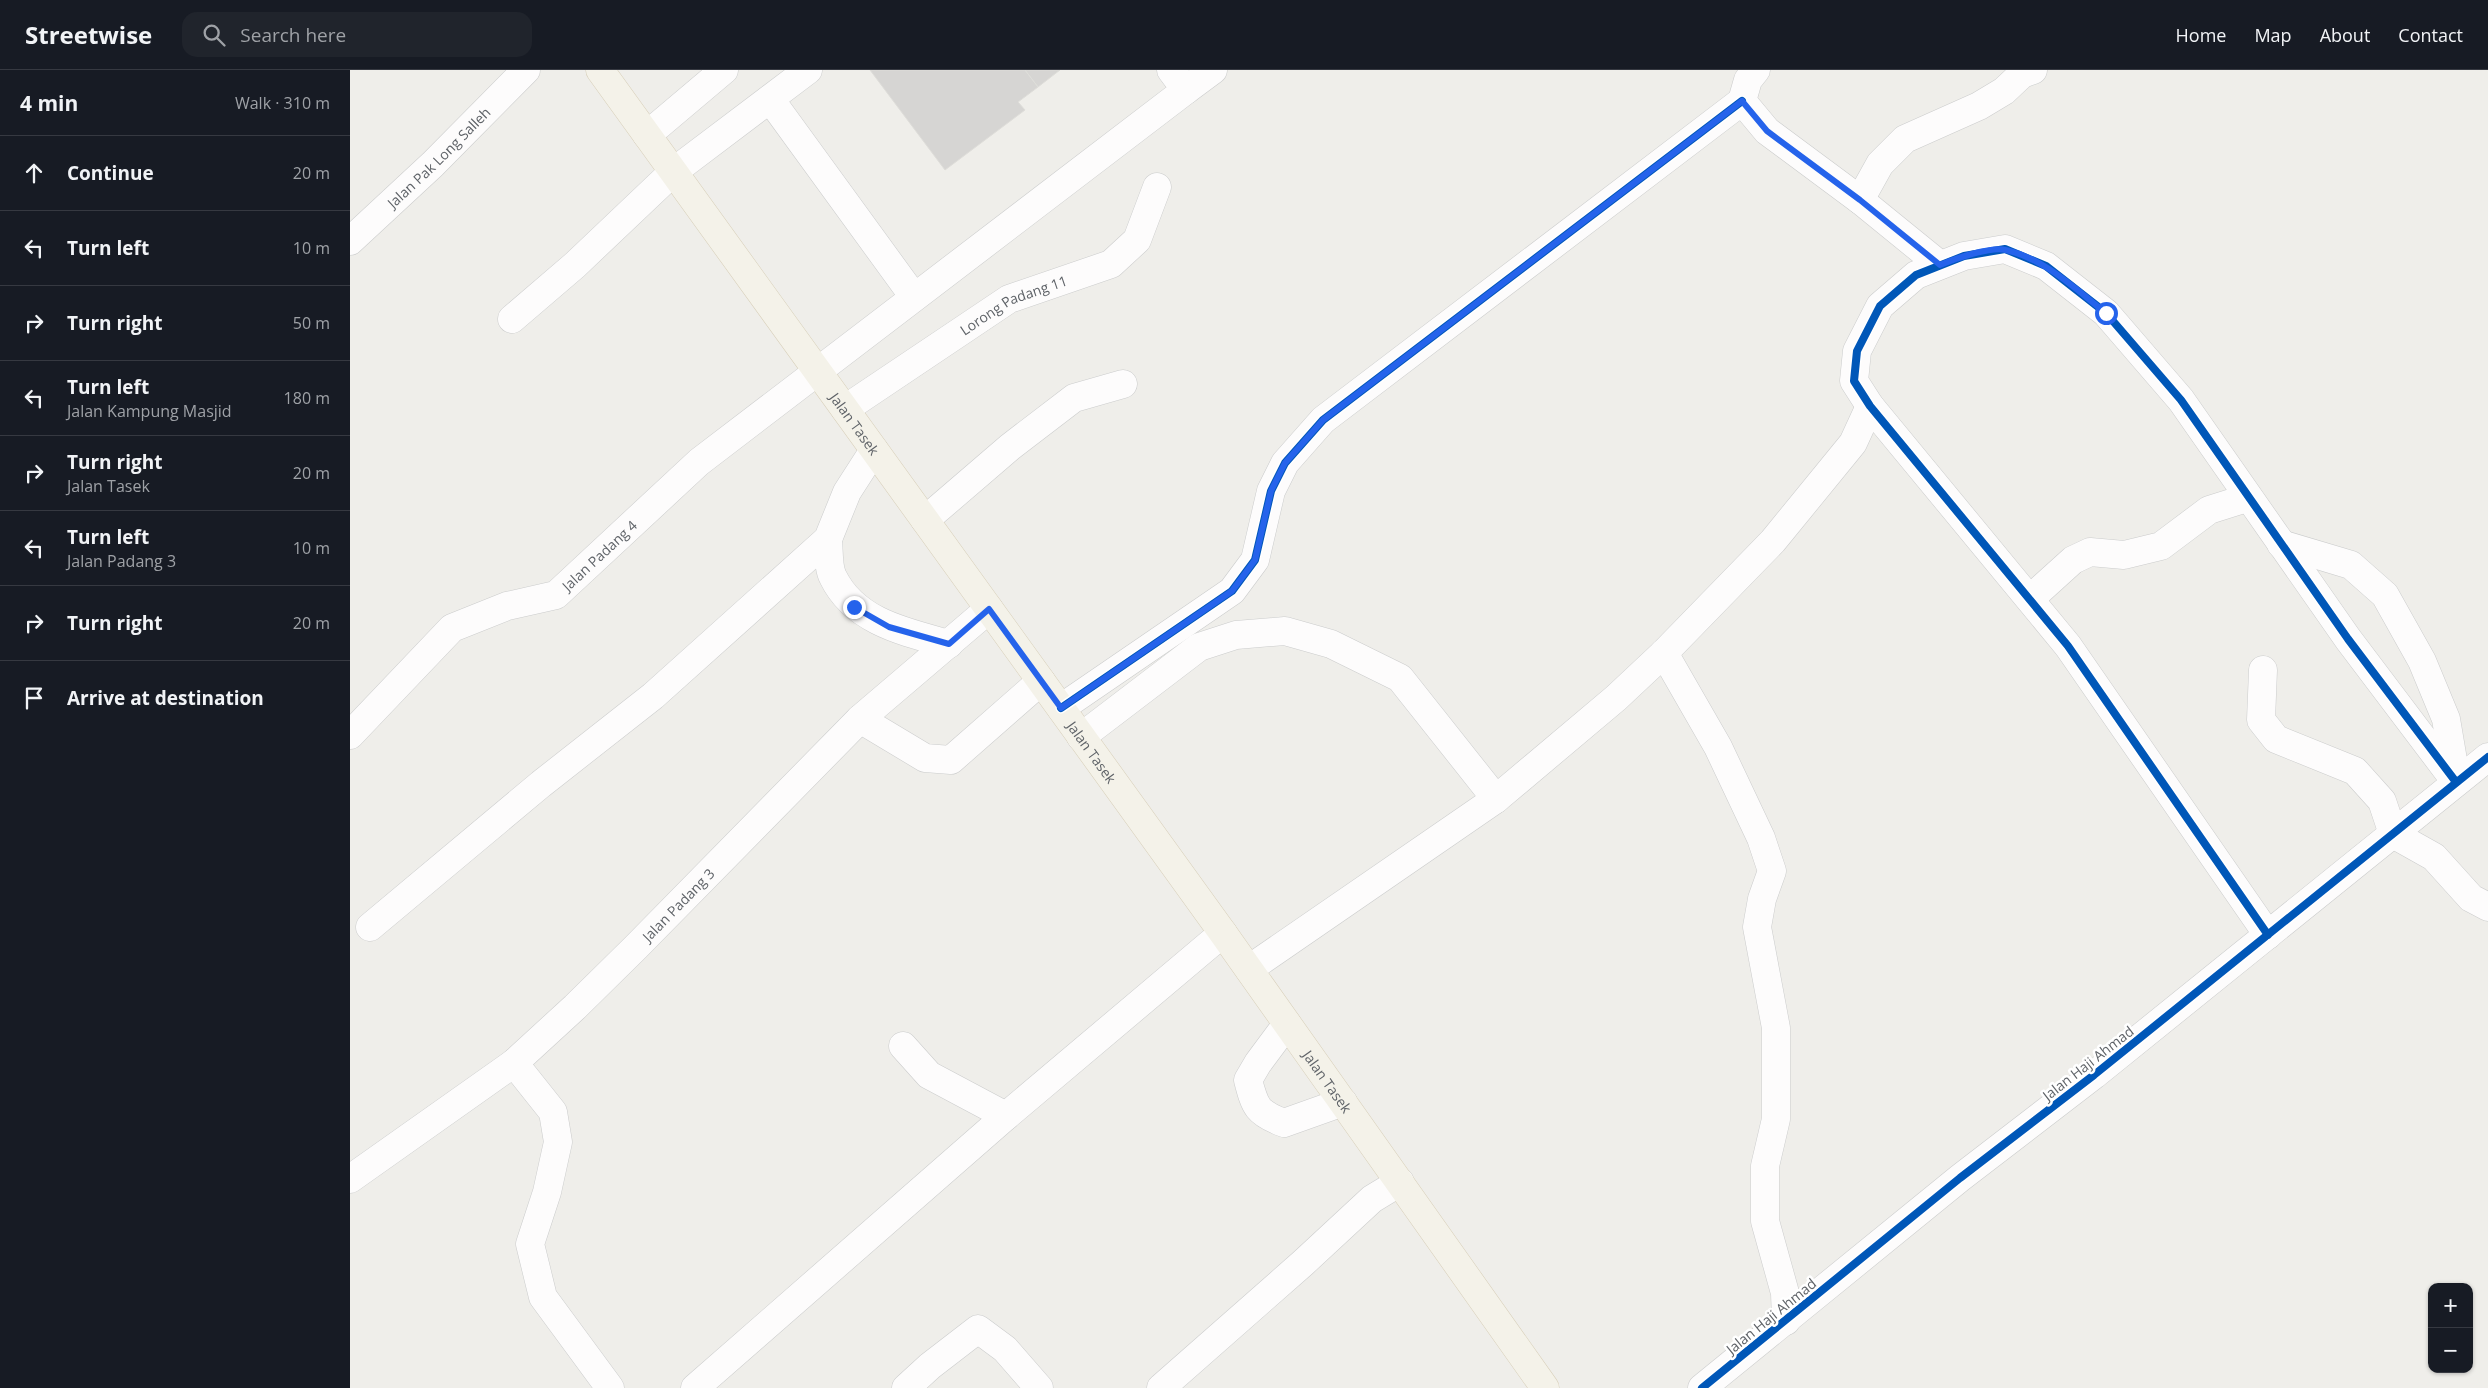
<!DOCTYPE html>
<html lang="en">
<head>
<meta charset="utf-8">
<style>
	:root { --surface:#171b24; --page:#20242c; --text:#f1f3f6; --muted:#9ea1a6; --line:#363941 }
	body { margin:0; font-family:"Open Sans",sans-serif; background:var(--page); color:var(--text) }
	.controls { position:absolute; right:15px; bottom:15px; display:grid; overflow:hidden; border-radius:10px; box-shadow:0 1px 4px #0004 }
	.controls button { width:45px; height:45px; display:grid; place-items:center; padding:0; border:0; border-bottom:1px solid var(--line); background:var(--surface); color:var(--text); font:25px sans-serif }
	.stop { position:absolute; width:15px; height:15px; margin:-11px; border:4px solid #2563eb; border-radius:50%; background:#fff }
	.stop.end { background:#2563eb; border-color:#fff; box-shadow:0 1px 5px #0008 }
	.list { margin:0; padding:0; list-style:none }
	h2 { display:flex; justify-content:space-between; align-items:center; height:65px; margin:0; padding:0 20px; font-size:21px }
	h2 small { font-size:16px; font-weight:400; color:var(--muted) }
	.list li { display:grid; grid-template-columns:32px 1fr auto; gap:15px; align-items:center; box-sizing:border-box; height:75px; padding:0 20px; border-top:1px solid var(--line) }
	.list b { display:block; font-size:19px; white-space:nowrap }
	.list p { margin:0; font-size:16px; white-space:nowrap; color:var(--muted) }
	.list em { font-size:16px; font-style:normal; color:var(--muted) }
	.icon { flex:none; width:28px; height:28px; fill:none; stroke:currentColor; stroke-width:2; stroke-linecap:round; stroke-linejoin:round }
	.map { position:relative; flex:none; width:2138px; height:1318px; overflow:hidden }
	header { display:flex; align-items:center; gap:30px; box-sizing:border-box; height:70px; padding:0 25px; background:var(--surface); border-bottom:1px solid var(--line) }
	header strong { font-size:24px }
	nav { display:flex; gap:28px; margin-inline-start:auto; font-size:18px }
	.search { width:350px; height:45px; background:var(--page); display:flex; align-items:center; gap:12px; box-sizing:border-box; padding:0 18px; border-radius:15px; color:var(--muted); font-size:19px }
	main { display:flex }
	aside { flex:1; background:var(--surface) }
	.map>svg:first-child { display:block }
	.building { fill:#d6d5d3; stroke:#deddd9 }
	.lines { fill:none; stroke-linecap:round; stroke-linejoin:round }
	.minor-casing { stroke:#cbcccc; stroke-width:29 }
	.major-casing { stroke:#d7ceb8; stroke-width:29 }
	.minor { stroke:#fdfcfc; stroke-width:28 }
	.major { stroke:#f4f2e9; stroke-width:28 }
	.cycleway-casing { stroke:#fff; stroke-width:11 }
	.cycleway { stroke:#0057b8; stroke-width:8 }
	.route { stroke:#2563eb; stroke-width:6 }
	.labels { text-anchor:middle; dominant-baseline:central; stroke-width:5; stroke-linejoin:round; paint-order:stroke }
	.street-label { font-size:14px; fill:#5f6368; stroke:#fff }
</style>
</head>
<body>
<header>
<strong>Streetwise</strong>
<div class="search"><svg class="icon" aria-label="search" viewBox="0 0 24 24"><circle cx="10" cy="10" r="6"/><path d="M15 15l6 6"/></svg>Search here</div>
<nav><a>Home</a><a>Map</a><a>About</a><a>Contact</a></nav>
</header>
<main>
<aside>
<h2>4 min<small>Walk · 310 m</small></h2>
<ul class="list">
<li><svg class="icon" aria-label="ahead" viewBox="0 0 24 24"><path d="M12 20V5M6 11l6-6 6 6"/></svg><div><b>Continue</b></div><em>20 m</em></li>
<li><svg class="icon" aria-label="left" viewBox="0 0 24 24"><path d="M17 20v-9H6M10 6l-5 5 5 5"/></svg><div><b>Turn left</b></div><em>10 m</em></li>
<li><svg class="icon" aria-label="right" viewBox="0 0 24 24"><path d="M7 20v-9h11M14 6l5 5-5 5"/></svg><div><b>Turn right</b></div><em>50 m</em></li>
<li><svg class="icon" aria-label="left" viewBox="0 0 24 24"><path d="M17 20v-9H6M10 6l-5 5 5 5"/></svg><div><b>Turn left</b><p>Jalan Kampung Masjid</p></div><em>180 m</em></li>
<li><svg class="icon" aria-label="right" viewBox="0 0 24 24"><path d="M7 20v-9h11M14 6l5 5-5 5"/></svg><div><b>Turn right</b><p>Jalan Tasek</p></div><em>20 m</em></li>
<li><svg class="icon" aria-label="left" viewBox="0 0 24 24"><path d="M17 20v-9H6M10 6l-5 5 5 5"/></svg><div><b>Turn left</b><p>Jalan Padang 3</p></div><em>10 m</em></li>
<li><svg class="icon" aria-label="right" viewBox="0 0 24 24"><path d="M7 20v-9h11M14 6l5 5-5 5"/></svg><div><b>Turn right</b></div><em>20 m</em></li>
<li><svg class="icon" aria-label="arrive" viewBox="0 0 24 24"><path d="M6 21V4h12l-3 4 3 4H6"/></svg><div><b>Arrive at destination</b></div></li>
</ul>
</aside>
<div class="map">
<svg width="2138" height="1318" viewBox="0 0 2138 1318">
	<rect width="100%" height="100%" fill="#efeeea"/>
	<path class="building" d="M520,0H675L688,17L668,32L675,40L595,100Z
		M675,0H710L688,17Z"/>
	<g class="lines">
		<g class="minor-casing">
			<g id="minor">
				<path d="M1406,0L1398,10L1392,31L1417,61L1510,130L1590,195"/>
				<path d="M836,20L863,0"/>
				<path d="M420,29L564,227"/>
				<path d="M297,65L374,0"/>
				<path d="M1510,130L1530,94L1555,69L1629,36L1654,21L1672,4L1683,0"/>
				<path id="s1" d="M0,171L83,94L176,0"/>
				<path d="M162,249L225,195L323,102L458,0"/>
				<path id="s2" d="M495,339L659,229L761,194L787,170L807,117"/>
				<path d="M575,450L660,377L724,328L773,314"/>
				<path d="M478,469C479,480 478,498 483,507C505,552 555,562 599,574"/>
				<path d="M1931,474L2001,495L2035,525L2072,591L2096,649L2106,708"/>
				<path d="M1680,529L1723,490L1740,482L1774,485L1811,476L1859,440L1897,428"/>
				<path d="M1314,583L1368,677L1411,768L1422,801L1412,829L1407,857L1426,958V1049L1415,1096V1151L1435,1223L1436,1251"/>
				<path d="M1913,600L1911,650L1926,669L2005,701L2032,731L2043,764L2084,787L2121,828L2138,837"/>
				<path d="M711,638L882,521L905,490L921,421L935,393L973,350L1392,31"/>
				<path d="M510,649L575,688L601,690L691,611"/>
				<path id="s3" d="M0,665L102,558L157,536L206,525L349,392L836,20L821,0"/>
				<path d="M731,667L849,577L886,565L935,561L981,574L1050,608L1146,729L899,899"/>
				<path d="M1146,729L1266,628L1314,583L1423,471L1503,373L1520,336"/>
				<path d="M20,857L191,714L303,626L478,469L497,422L524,380"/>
				<path d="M1918,865L1718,576L1520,336L1504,311L1507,281L1530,236L1566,205L1614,186L1655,179L1696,196L1756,243L1831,330L1998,569L2106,712"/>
				<path d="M937,954L908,993L898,1010C905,1037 907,1043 934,1053L993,1032"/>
				<path d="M553,976L579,1005L656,1046"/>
				<path d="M164,993L203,1042L208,1072L197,1122L180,1174L193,1227L260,1318"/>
				<path id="s4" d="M0,1109L164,993L225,937L286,877L510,649L639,539"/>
				<path d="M345,1318L656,1046L873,863"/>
				<path d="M556,1318L580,1296L628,1259L655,1279L689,1318"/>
				<path d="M811,1318L953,1193L1022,1129L1050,1112"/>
				<path d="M1352,1318L1610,1108L1744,1005L2138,687"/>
			</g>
		</g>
		<g class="major-casing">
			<g id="major">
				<path id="s5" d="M250,0L873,863L1195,1318"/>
			</g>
		</g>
		<use href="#minor" class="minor"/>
		<use href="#major" class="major"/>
		<g class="cycleway-casing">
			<path id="cycleway" d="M711,638L882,521L905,490L921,421L935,393L973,350L1392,31
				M1918,865L1718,576L1520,336L1504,311L1507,281L1530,236L1566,205L1614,186L1655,179L1696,196L1756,243L1831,330L1998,569L2106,712
				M1352,1318L1610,1108L1744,1005L2138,687"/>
		</g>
		<use href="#cycleway" class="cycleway"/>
	</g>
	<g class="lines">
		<path class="route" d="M504,537L539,557L599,574L639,539L711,638L882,521L905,490L921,421L935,393L973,350L1392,31L1417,61L1510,130L1590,195C1604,189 1641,176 1656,180C1695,189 1725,219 1756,243"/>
	</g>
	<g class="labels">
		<g class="street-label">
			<text stroke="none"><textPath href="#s1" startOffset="122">Jalan Pak Long Salleh</textPath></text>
			<text stroke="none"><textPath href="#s2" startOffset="199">Lorong Padang 11</textPath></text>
			<text stroke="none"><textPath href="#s5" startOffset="436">Jalan Tasek</textPath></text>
			<text stroke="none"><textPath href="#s3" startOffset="316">Jalan Padang 4</textPath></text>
			<text stroke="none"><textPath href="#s5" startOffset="841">Jalan Tasek</textPath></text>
			<text stroke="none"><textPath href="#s4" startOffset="429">Jalan Padang 3</textPath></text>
			<text transform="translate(1738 993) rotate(-38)">Jalan Haji Ahmad</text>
			<text stroke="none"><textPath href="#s5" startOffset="1246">Jalan Tasek</textPath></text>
			<text transform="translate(1421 1246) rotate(-39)">Jalan Haji Ahmad</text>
		</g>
	</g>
</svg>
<div class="controls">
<button>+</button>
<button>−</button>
</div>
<div class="stop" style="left:1756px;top:243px"></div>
<div class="stop end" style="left:504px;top:537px"></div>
</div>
</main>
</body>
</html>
